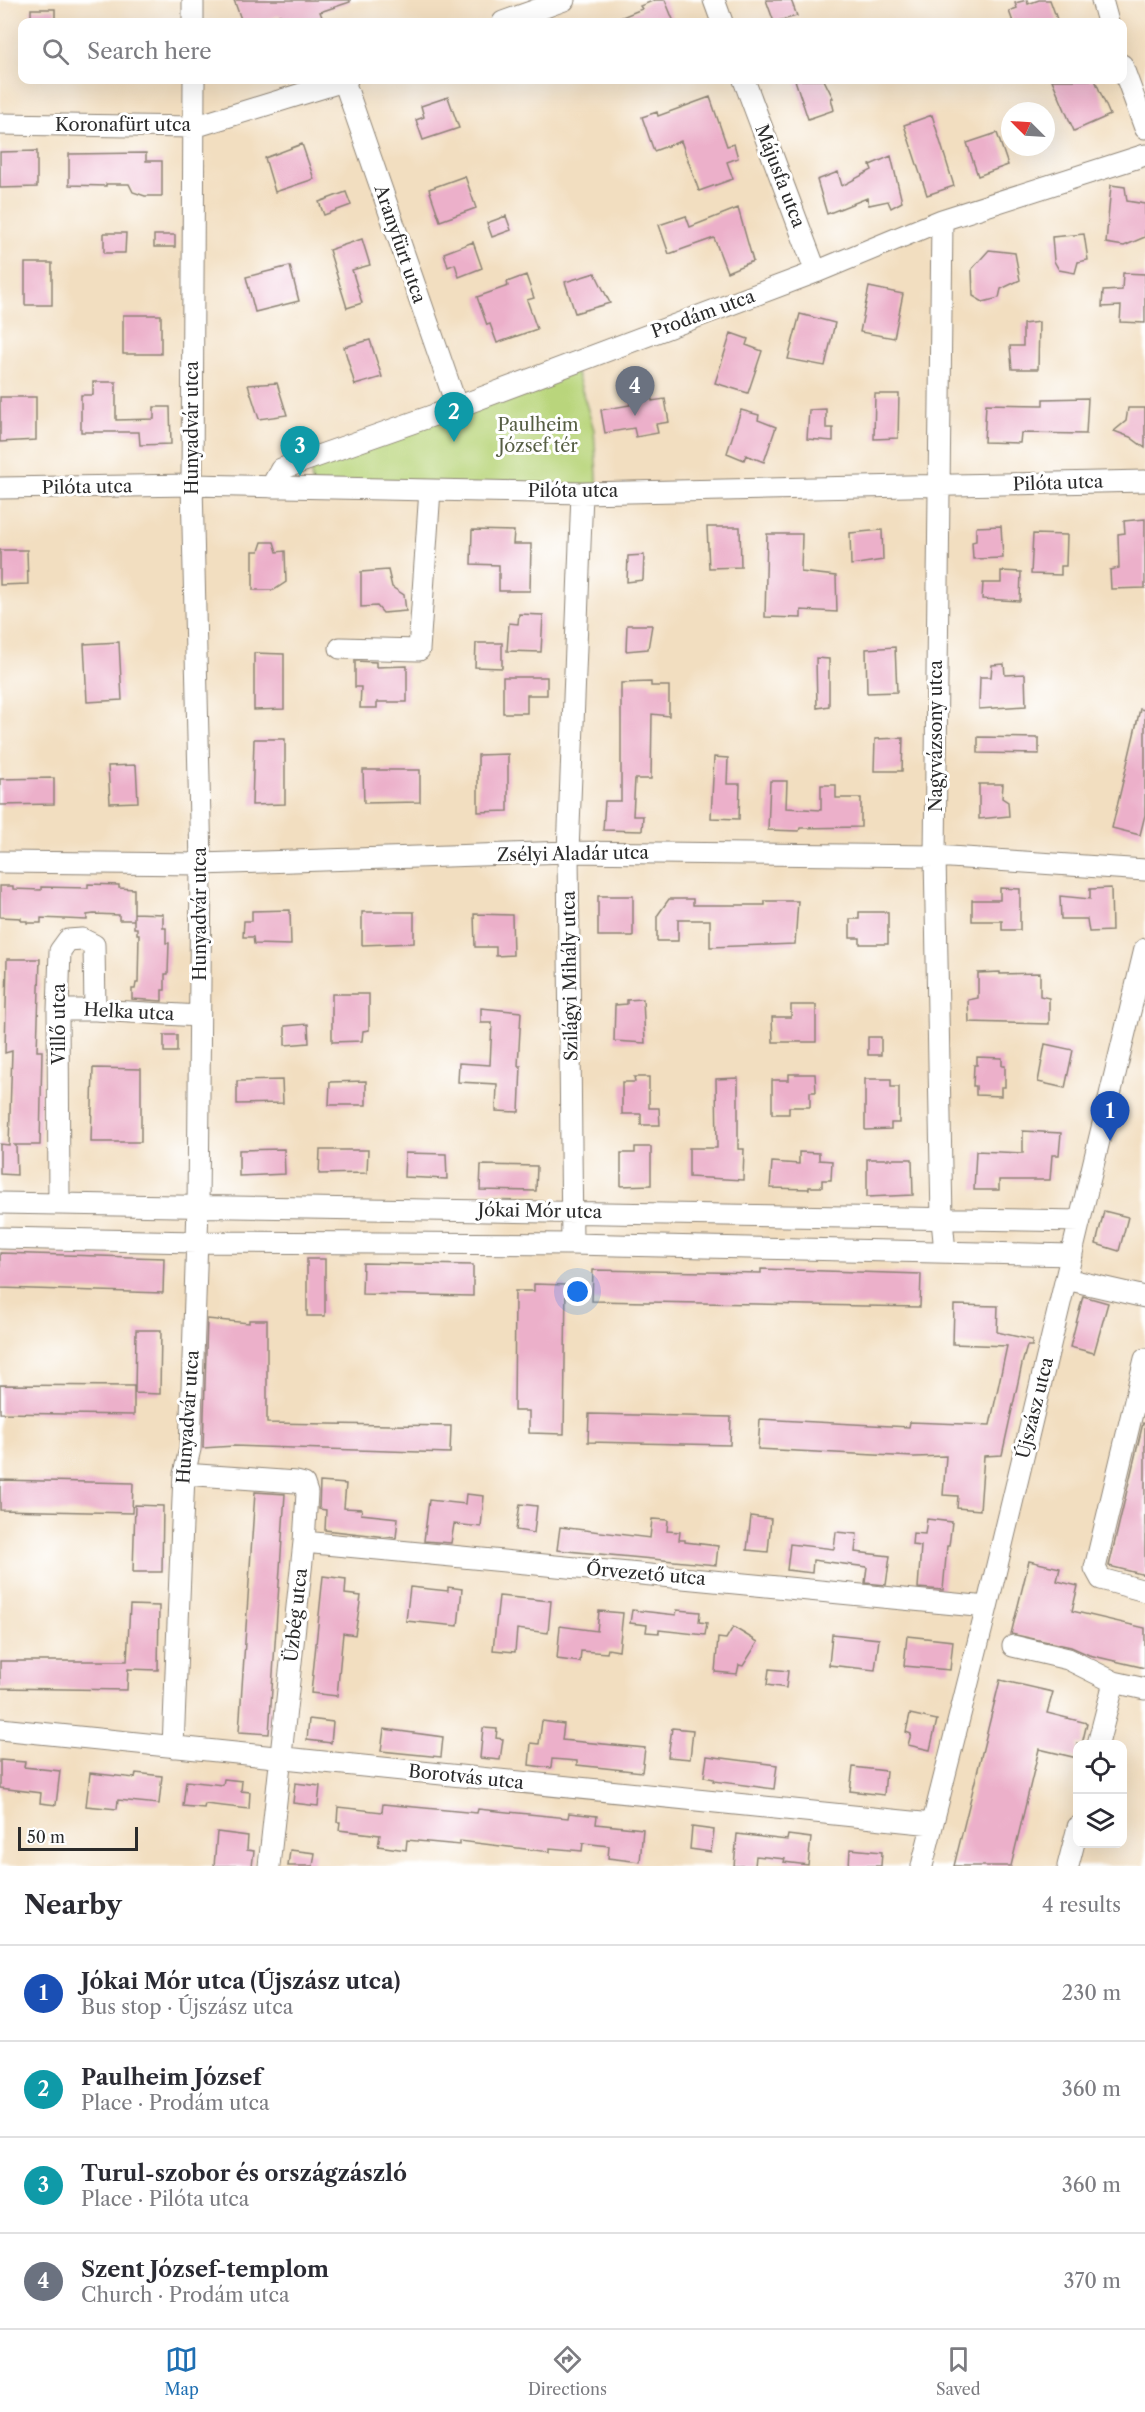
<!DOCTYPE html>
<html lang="en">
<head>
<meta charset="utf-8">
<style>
	:root { --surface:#fff; --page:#f2f2f3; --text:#2b2b33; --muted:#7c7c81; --line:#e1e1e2; --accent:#1f6fb2 }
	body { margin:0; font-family:"Libre Caslon Text",serif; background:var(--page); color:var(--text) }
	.controls { position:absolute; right:18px; bottom:18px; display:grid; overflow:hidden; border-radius:12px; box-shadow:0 6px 24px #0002 }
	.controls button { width:54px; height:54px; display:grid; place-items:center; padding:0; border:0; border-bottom:2px solid var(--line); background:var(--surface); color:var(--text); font:30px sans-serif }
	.compass { position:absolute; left:1001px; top:102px; width:54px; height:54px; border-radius:50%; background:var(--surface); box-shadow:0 6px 24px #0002; rotate:294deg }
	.scale { position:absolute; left:18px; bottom:15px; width:120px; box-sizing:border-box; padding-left:6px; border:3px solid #2b2b2b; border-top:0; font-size:16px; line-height:21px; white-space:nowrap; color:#2b2b2b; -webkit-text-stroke:4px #fff; paint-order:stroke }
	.you { position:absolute; left:578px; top:1292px; width:21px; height:21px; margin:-15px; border:4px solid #fff; border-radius:50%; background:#1a73e8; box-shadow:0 0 0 9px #1a73e833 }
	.badge { display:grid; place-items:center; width:39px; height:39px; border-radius:50%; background:var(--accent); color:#fff; font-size:20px; font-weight:700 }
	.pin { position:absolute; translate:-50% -50px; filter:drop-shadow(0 2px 3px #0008) }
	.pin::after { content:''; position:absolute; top:32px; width:21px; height:18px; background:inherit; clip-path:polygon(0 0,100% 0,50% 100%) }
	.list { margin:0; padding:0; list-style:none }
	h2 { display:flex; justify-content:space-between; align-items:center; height:78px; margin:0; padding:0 24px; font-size:26px }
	h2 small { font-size:20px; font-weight:400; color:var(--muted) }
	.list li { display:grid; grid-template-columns:39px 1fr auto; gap:18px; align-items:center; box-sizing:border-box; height:96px; padding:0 24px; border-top:2px solid var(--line) }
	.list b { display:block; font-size:22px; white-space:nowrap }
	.list p { margin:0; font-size:20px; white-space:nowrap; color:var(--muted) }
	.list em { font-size:20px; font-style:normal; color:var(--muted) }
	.icon { flex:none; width:33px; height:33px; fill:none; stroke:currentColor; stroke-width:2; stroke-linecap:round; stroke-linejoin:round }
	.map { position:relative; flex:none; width:1145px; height:1866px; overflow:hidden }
	.search { position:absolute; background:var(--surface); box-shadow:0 6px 24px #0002; left:18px; right:18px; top:18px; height:66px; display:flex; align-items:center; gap:15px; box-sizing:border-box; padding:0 21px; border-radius:12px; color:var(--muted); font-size:22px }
	.sheet { height:462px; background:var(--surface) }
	nav { display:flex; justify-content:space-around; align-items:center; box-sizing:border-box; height:84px; border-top:2px solid var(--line); background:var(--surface); font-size:16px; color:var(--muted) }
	nav a { display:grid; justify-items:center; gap:3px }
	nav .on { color:var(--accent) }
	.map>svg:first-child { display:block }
	.green { fill:#b9d57b; stroke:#728053; stroke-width:1.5 }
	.building { fill:#ecb0ca }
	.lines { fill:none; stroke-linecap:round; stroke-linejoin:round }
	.minor-casing { stroke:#8e8476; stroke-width:23 }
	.minor { stroke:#fff; stroke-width:21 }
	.labels { text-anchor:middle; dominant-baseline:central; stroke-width:6; stroke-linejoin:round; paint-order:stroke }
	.street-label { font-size:18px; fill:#2b2b2b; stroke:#fff }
	.park-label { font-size:18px; fill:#565e43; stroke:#fff }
</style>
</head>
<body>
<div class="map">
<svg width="1145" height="1866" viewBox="0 0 1145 1866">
	<rect width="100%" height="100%" fill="#fff"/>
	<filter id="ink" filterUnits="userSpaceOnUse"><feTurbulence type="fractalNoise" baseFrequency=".0167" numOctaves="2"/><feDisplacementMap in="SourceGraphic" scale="12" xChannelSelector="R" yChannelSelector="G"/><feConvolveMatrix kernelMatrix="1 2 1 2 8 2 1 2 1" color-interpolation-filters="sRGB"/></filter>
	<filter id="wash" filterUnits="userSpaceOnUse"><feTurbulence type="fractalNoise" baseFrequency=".008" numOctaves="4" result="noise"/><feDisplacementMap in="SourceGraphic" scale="24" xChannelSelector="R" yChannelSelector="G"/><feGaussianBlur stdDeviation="1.35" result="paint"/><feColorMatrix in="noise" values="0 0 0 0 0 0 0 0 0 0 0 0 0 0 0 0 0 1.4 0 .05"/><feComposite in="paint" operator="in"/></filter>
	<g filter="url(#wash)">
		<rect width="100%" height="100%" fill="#f2dec0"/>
		<path class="green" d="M574,364L594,430L598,490L312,484L310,462Z"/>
		<g id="blocks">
			<path class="building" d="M234,0H350V2L320,12L324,22H282L280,15L258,22H242Z
				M655,0H665L674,22H610L642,9L640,6Z
				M766,0H791L797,16L774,22Z
				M1027,0L1028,4L1039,0H1050L1058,22H1013L1009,11L1017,8L1015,3Z
				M31,9H55V22H31Z
				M795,80H824L833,98H831L834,110L808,119Z
				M1052,80H1095L1110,115L1074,131Z
				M448,97L459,128L423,140L416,120L424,117L421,106Z
				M710,97L727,146L734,144L738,158L727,162L733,179L699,191L681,141L654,151L642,117L657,112L658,116Z
				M932,115L954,186L927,195L904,125Z
				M997,133L1008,165L978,176L967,143Z
				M302,144L314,179L275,192L265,158Z
				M37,151V187L0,188V152Z
				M146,153V161H162V196H145L133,192L129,184H106V186L69,185V154Z
				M891,156L902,202L891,208L888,201L869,205L867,198L827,214L817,180L838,172L842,186L872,170L870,165Z
				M465,176L476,208L440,221L429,189Z
				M1111,185L1125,187L1127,201L1145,204V237L1124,246L1106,243Z
				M346,192L351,205L324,215L319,202Z
				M738,208L753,261L727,272L714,238L669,254L659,225L686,216L690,227Z
				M506,216L511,230L492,237L487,223Z
				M104,233H126L125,253H104Z
				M1084,234L1088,260L1078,262L1075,273L1059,270L1054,261L1052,237Z
				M154,235H175V247H154Z
				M362,239L370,265L352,270L362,303L347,308L329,250Z
				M473,242L482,268L459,277L455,264L448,267L444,253Z
				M989,250L1015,253L1020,280L1001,289L999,298L983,302L973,296L972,269Z
				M25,263H52V305H25Z
				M290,266L299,301L255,312L246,277Z
				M595,273L610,303L575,313L565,282Z
				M1123,273L1145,274V323L1120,322L1121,306L1102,307L1103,291L1122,290Z
				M526,275L534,298L527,300L537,329L497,343L490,324L487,325L477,297L508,286L507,282Z
				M869,287L903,294L894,338L860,332Z
				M800,314L835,323L825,366L788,359Z
				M123,315H161V354H123Z
				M1039,322L1038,369H1012L1010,346H1023V324Z
				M731,333L748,339L746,345L762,351L748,393L715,383Z
				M370,340L382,377L355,385L344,347Z
				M93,382H116V420L154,419V407H170L171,444L140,445L139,432H81V395H93Z
				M277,383L287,415L259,419L248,385Z
				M651,394L652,401L665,399L669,422L656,424L658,433L636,437L634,428L605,433L601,410L630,405L629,398Z
				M875,394H899L898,438L874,439Z
				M0,397H36V440L0,442Z
				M1088,398L1086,434L1021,433L1020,443L984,442L986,404L1043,405V399Z
				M1128,408H1145V448L1130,437L1114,431L1126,421Z
				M826,409V428H833V441L807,439L809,410Z
				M741,410L759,415L758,420L776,427L764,462L746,455L744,460L727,453Z
				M1145,519V588L1111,589L1110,570L1119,568L1118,534L1125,533L1124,521Z
				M1001,526L1003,558L973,559L972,542L976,541V527Z
				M707,527H740L741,567L709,568Z
				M472,530L514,531L513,544H531L530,591H499V565L471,564Z
				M882,530L883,560L851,565L850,533Z
				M767,534H802L801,572L836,576L837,612L801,610V618L765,617Z
				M1033,534L1067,535L1066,566H1061V575L1031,574Z
				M262,542H274L277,552L285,551L286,582L274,590H253V551H259Z
				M0,550H27L28,584L0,585Z
				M644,555L643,580L627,582L628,556Z
				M388,570L392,587L404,595L406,611L383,613L377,606L361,607V572Z
				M1001,571L1021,572L1020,601L982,599L983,583H1001Z
				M519,614L543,615L541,652L507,651L509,623L518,624Z
				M627,625H652L648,649L626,651Z
				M119,642L122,700L87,702L84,644Z
				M476,643H502V668L475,667Z
				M895,647L897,692L867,693L866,649Z
				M254,653L284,654V709L254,710Z
				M816,658L829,659V706L817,708Z
				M355,661L376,662V667L407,666V702H377V708H360L361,687H355Z
				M1004,664L1005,675L1025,674L1026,706L979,709L980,677H991L992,665Z
				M503,677H547V695H527V713H503Z
				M651,682V686H669V716L652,714L651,779H635L633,816H643L642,831L603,830L605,801H621V683Z
				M1140,709L1145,710V815L1140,835L1112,828Z
				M978,737L1039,738V754L978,753Z
				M903,738L902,771H874L875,739Z
				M254,739H285V804L252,805Z
				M508,754V811L478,812V755Z
				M714,757L728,758L727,784H740L739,819L711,818Z
				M136,765L138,802L110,803L108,766Z
				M363,770H420V802L364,803Z
				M54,778V804L0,805V779Z
				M770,781H787L786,808L821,810V785H836V798H861V827L800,828L799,831L768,830Z
				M979,784H1003L1002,798L1008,802L1009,816L979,819Z
				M88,884L119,885V888L134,889V920H119V915L94,914L87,915V920L41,918V923H27V921H21V918L0,917V886H13V889L41,890V887L88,888Z
				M1000,888L1020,889V930H1002V921H972V900H1000Z
				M1111,888L1112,931L1089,932L1087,919H1061L1060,896L1090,899V889Z
				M598,896H633V936H598Z
				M669,899H693V905H765V901H798L795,944L710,947V920H678V941H657V916Z
				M290,910L291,945L254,944L253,937H243L244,921H252V911Z
				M362,912H414V943L362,945Z
				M859,912H888V944H860V938H850V919H859Z
				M134,913L163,914V928H166V943H169L168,974H165V990H162V1001L132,999V989H135L136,983H138L139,934H137V928H134Z
				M474,914L512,915L513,955L496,956V947H475Z
				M7,959H40L37,1051H42L40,1145H13H16L17,1175L0,1174V1144L9,1145L12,1051L5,1053Z
				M1000,972V974L1040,973V996L1049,998V1024L969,1022L968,1000L978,998V973Z
				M332,994H369V1030L363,1031L362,1041L332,1042Z
				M643,999L645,1043L614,1041L615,1005L627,1004V1000Z
				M791,1005H816V1042H773L772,1017H791Z
				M481,1008L521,1012L518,1066H521L519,1112L496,1111L497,1084L458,1082L459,1063L490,1065L492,1023H481Z
				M308,1024L309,1043L285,1045V1026Z
				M164,1035H177V1052H164Z
				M868,1037H881V1055H868Z
				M1045,1044L1073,1050L1065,1088L1038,1082Z
				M977,1057L1002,1058V1066H1005V1087H1001V1096L976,1095V1086H973L974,1065H977Z
				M93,1068L141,1069V1142H91Z
				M789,1074H815L816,1092H810V1107H789V1114H772V1080H789Z
				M634,1077H649V1108H659L660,1125H641V1114H622V1082H635Z
				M738,1078V1149H744L743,1180L689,1177V1148H717L716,1079Z
				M865,1079H891V1087H899V1123H891V1129L865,1130Z
				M282,1080L283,1103L237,1104V1081Z
				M366,1081V1105H329L330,1082Z
				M1023,1131L1061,1133L1059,1155H1052L1050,1180H999V1190H974L976,1151L1023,1153Z
				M635,1147H651V1185L621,1186V1153H635Z
				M284,1149L285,1174L239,1176V1150Z
				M320,1150H368L367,1173L319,1174Z
				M799,1152L819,1153V1160L832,1161L831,1180H822V1187H809V1189L770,1188L772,1162L799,1164Z
				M405,1153L446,1154L447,1179L404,1177Z
				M867,1159H912L913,1195L867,1197Z
				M481,1165L537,1166L536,1191L480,1190Z
				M1104,1211L1128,1217L1119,1251L1096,1244Z
				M0,1253L164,1258L163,1293L0,1288Z
				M307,1259H325V1316H307Z
				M363,1263L473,1265V1296L362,1294Z
				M761,1269L921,1274L920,1307L592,1301L593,1270L761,1273Z
				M534,1284L566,1285L564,1434L529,1433V1411H514L515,1291H534Z
				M1083,1296L1108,1303L1094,1353L1070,1347Z
				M954,1305L998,1306L997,1332L1032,1340V1346H1027L1022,1364L1002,1455L984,1456L980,1510L957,1508L958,1496L943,1495L946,1456L914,1457L758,1449L760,1419L909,1427L910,1422L990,1425L1007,1346L953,1344Z
				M207,1319L249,1323V1320H267V1423L451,1426L450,1453L234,1446L203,1448Z
				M136,1330H161L160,1394L135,1393Z
				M0,1385L134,1386V1415L0,1413Z
				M589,1414L731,1417L730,1445L588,1442Z
				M1143,1423L1145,1424V1575L1109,1566Z
				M0,1480L133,1483L132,1513L0,1510Z
				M320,1482L346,1484L344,1508L362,1509L361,1514L398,1518L396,1538L325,1530L326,1510L319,1509Z
				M255,1492L285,1494L269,1734L239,1732Z
				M466,1494L484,1496L481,1527L454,1524L451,1543L424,1541L429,1500L465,1504Z
				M520,1504L537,1506L534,1533L516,1530Z
				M135,1505L163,1506L162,1572H133Z
				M751,1516L771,1519L768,1552L747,1550Z
				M652,1519L668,1520L667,1531L680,1532L679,1540H685V1542L718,1546L716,1565L557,1550L560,1527L650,1538Z
				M927,1519L952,1522L949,1546H947L943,1590L918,1588L921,1546L912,1545L913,1533L925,1534Z
				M836,1532L857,1534L855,1552L890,1556L886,1585L865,1583L867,1567L813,1560L812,1573L787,1570L790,1544L834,1549Z
				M1029,1561L1060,1568L1057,1581L1078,1586L1072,1611L1145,1628V1668L1089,1655L1071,1647L1011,1634Z
				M323,1576L346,1579L345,1594L361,1596L355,1635L343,1633L337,1696L311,1693Z
				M410,1587L448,1591V1587L462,1589L458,1626L406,1621Z
				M499,1596L551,1601L548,1633L517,1629L515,1652L493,1650Z
				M130,1605L159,1606L158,1670L128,1669L127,1690L0,1688V1661H127Z
				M632,1610L676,1615L677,1610L700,1612L699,1622L707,1623L705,1635L659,1630V1633L646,1632L647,1625L630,1623Z
				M599,1611L623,1613L619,1651L608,1649L607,1653L581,1651L580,1662L557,1659L560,1626L597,1631Z
				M733,1627L758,1642L743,1666L739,1665L737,1674L715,1672L718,1638L726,1639Z
				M832,1634L879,1639L875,1670L829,1665Z
				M907,1636L953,1641L950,1670L904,1666Z
				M769,1669L788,1671L786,1688L767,1685Z
				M1000,1680L1053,1692L1047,1713L1087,1723L1082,1744H1077V1758L1039,1749L1011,1866H954Z
				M910,1714L937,1720L930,1750L908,1745L911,1734L906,1732Z
				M309,1719L333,1722L331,1743L307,1740Z
				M542,1721L564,1724L562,1740L645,1748L642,1772L577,1765V1761L552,1759L551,1768L529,1765L531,1743L539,1744Z
				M483,1728L497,1729L496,1738L503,1739L500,1760L480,1758Z
				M672,1728L693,1730L690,1759L668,1757Z
				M384,1729L443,1737L441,1757L381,1751Z
				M707,1756L777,1765L774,1789L713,1781L714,1779L704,1777Z
				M0,1760L25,1762L24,1767L60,1771L56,1805L40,1803L41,1793L0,1788Z
				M853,1767L886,1771L884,1795L850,1791Z
				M90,1773L135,1778L136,1773L162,1776L159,1804L118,1800L117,1809L86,1806Z
				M224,1779L242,1781L241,1791L250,1792L249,1809L205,1804L204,1808L183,1806L186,1781L223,1785Z
				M295,1783L320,1786L318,1806L293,1803Z
				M383,1804L477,1813L478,1809L568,1818L569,1813L597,1816L596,1824L643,1829L640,1862L608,1858L609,1846L583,1843L582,1851L550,1848V1852L460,1841V1845L407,1840L406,1850L378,1846L380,1835L339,1830L340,1822H337L338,1807L382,1812Z
				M692,1827L714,1830L711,1852L690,1849Z
				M217,1832L248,1836L247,1850L254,1851L252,1866H214Z
				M737,1834L787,1840L788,1835L811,1838L808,1865L784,1862L785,1859L756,1856L755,1866H734Z
				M850,1849L882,1852L881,1866H849Z
				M290,1850L315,1853L313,1866H288Z"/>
		</g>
	</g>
	<g filter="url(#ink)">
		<use href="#blocks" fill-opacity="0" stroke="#8e8476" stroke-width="1.5"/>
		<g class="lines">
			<g class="minor-casing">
				<path id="minor" d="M193,0V22
					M714,0L722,22
					M1102,0L1108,22
					M503,22L564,0
					M1122,65L1145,128
					M744,80L816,272
					M344,81L457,407
					M0,124L194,127L347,80
					M942,220L935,856L942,1220L945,1252
					M271,487L281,469L457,407L816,272L942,220L1145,155
					M0,488L192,485L582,493L1145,481
					M340,648L419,650L430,490
					M0,862L201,864L568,852L935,856L1145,870
					M58,1010H95L199,1016
					M0,1203L1080,1221
					M59,1204L58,1010L60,951L68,940L82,939L94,945L95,1010
					M0,1238L196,1242L572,1244L1072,1255
					M572,1244L568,852L582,493
					M1066,1279L1145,1297
					M1145,1359L1095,1568L1101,1579L1145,1591
					M184,1474L296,1482L304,1484L307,1493L304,1542L269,1866
					M304,1542L987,1607
					M1013,1646L1068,1659L1114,1682L1145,1689
					M0,1729L932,1824
					M1098,1744L1114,1682
					M173,1747L184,1474L190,1449L198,1207L201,864L192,485L194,80
					M922,1866L987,1607L1145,949
					M1068,1866L1078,1827"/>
			</g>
			<use href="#minor" class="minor"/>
		</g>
	</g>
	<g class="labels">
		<g class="street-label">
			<text x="123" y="125">Koronafürt utca</text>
			<text transform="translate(780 176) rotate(69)">Májusfa utca</text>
			<text transform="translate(400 244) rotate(71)">Aranyfürt utca</text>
			<text transform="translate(703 314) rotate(-20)">Prodám utca</text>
			<text transform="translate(192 428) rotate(-90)">Hunyadvár utca</text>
			<text transform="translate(1058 483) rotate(-2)">Pilóta utca</text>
			<text transform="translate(87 487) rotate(-1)">Pilóta utca</text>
			<text x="573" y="491">Pilóta utca</text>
			<text transform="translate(936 736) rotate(-90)">Nagyvázsony utca</text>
			<text transform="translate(573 854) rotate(-1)">Zsélyi Aladár utca</text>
			<text transform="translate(200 914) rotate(-90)">Hunyadvár utca</text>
			<text transform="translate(570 976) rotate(-91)">Szilágyi Mihály utca</text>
			<text transform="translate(129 1012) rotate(3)">Helka utca</text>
			<text transform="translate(59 1024) rotate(-90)">Villő utca</text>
			<text transform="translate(540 1211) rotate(1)">Jókai Mór utca</text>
			<text transform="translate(1035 1408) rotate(-76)">Újszász utca</text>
			<text transform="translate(188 1417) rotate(-86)">Hunyadvár utca</text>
			<text transform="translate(646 1574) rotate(5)">Őrvezető utca</text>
			<text transform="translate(296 1615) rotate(-84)">Üzbég utca</text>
			<text transform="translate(466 1777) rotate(6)">Borotvás utca</text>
		</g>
		<g class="park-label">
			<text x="538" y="425">Paulheim<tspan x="538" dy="21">József tér</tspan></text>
		</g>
	</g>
</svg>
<div class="controls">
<button><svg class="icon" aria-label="locate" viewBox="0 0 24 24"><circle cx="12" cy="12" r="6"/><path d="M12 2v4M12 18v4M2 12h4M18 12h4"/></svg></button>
<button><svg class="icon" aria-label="layers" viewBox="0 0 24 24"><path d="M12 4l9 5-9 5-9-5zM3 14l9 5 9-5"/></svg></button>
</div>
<svg class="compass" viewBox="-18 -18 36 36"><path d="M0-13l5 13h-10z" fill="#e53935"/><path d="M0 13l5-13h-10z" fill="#7c7c81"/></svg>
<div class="scale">50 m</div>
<div class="you"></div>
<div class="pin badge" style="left:1110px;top:1141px;background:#1a4fb4">1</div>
<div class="pin badge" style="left:454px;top:442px;background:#0f9aa8">2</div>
<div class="pin badge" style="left:300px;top:476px;background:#0f9aa8">3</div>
<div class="pin badge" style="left:635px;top:416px;background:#6b7280">4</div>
<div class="search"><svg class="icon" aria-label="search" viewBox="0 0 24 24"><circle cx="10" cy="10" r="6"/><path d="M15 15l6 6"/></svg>Search here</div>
</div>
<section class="sheet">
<h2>Nearby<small>4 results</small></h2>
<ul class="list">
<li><span class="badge" style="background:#1a4fb4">1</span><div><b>Jókai Mór utca (Újszász utca)</b><p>Bus stop · Újszász utca</p></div><em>230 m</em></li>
<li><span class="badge" style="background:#0f9aa8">2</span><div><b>Paulheim József</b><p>Place · Prodám utca</p></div><em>360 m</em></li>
<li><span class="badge" style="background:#0f9aa8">3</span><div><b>Turul-szobor és országzászló</b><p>Place · Pilóta utca</p></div><em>360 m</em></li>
<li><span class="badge" style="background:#6b7280">4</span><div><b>Szent József-templom</b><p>Church · Prodám utca</p></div><em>370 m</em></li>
</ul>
</section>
<nav>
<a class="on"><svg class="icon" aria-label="map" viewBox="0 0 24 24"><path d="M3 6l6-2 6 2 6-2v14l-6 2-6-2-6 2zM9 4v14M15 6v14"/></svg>Map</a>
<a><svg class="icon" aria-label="directions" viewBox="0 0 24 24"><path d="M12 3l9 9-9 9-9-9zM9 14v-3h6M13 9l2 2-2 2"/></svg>Directions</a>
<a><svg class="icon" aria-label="saved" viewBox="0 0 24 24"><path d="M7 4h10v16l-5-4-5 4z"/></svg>Saved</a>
</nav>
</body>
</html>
